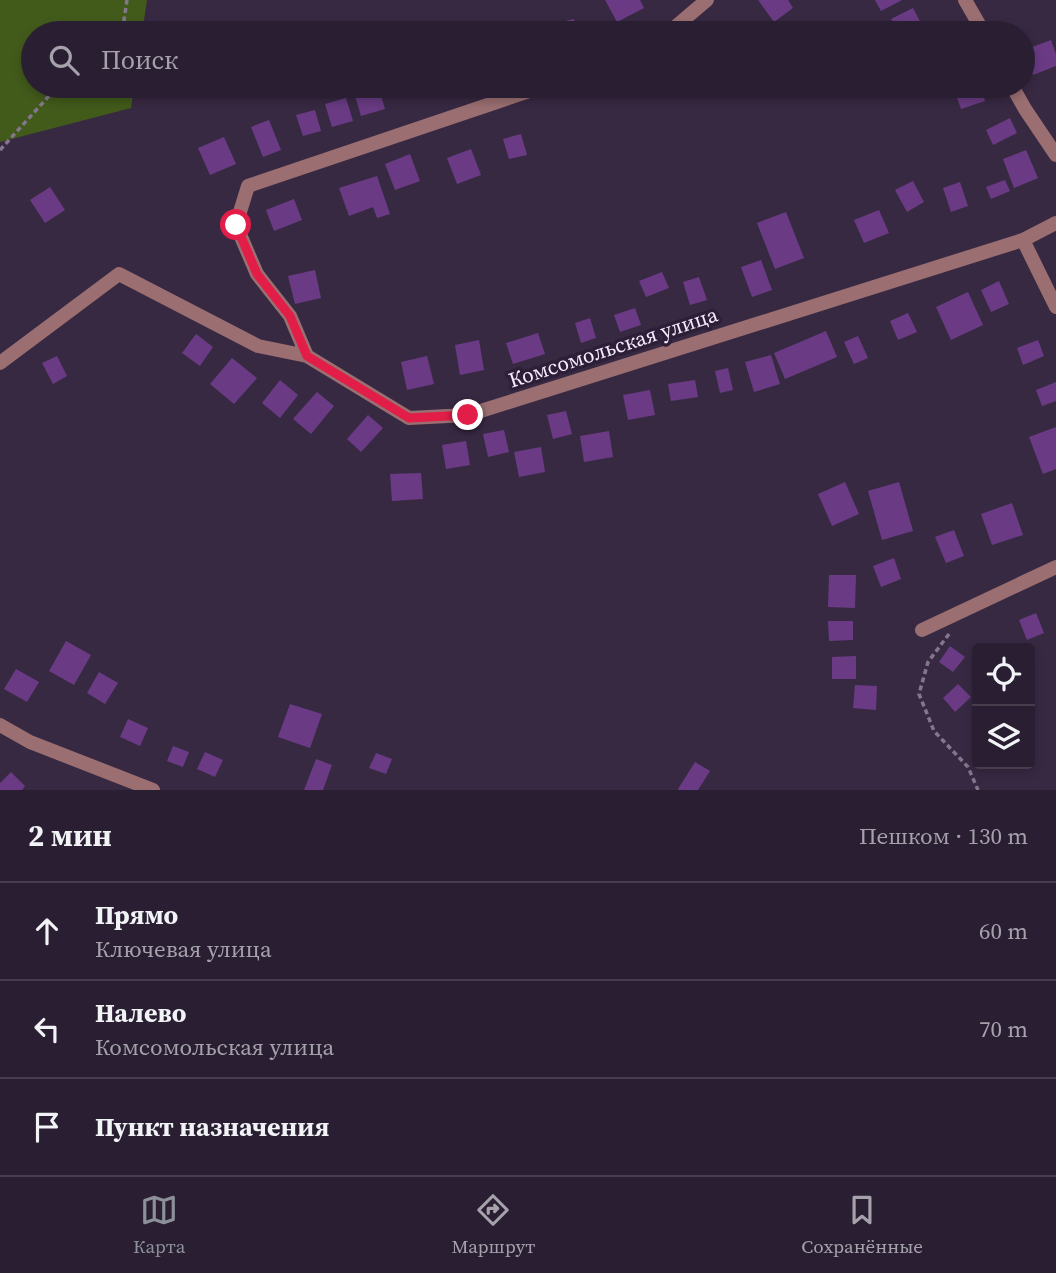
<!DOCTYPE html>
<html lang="ru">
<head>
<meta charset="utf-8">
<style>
	:root { --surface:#2a1f32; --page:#362c3e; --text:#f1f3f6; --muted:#a5a2ac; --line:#463d4d; --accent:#8c9099 }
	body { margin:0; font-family:"Source Serif 4",serif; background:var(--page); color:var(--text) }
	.controls { position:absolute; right:21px; bottom:21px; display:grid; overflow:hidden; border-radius:7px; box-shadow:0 4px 10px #0003 }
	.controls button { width:63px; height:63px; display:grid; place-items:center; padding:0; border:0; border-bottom:2px solid var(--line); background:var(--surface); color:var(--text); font:35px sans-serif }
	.stop { position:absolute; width:21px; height:21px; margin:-16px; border:5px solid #e11d48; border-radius:50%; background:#fff }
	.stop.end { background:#e11d48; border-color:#fff; box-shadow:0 2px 7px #0008 }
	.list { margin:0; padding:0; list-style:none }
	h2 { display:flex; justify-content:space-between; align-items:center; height:91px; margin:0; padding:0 28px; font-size:30px }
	h2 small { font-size:23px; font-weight:400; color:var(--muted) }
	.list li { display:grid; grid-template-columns:46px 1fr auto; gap:21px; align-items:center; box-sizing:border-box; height:98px; padding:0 28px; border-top:2px solid var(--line) }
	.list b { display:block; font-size:26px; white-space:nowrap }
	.list p { margin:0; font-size:23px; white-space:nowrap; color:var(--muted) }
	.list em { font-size:23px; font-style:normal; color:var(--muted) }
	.icon { flex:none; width:38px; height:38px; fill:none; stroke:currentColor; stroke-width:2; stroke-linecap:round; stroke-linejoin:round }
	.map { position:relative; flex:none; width:1056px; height:790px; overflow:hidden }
	.search { position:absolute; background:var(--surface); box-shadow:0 4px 10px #0003; left:21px; right:21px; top:21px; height:77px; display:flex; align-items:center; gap:18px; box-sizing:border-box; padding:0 24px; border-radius:38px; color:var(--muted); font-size:26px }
	.sheet { height:385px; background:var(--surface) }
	nav { display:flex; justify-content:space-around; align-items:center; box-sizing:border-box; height:98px; border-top:2px solid var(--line); background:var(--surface); font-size:19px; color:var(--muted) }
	nav a { display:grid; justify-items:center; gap:4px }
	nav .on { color:var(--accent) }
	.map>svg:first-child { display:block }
	.green { fill:#425b1b }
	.building { fill:#6a3b84 }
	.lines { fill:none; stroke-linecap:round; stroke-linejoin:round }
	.path { stroke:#84778d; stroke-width:3.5; stroke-dasharray:5 3.5; stroke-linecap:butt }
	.street { stroke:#9b6f71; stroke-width:14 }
	.route { stroke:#e11d48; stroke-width:9 }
	.labels { text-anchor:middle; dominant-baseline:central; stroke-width:7; stroke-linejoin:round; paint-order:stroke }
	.street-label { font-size:21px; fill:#f6ecfd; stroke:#2e1f38 }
</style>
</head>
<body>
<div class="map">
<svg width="1056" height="790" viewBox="0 0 1056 790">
	<rect width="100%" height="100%" fill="#382943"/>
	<path class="green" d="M0,0H147L142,33H33V86H134L131,108L0,142Z"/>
	<path class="building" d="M605,0H640L644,8L617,22Z
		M758,0H788L793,8L774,22Z
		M875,0H902L881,11Z
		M913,8L922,25L908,33H899L891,19Z
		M574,19L578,33H550L548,25Z
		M528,28L529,33H511L510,31Z
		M1051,40L1056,54V66L1033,75L1024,50Z
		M373,86H378L385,109L361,116L354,92Z
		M953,86H980L985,101L961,109Z
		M346,98L353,121L332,127L325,104Z
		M315,110L321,131L303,136L296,115Z
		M1010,118L1017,133L993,145L986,130Z
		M269,120L281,150L263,157L251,127Z
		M521,134L527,155L509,159L503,139Z
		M224,137L236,164L210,175L198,148Z
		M471,149L481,175L457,184L447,158Z
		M1026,150L1038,178L1014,188L1003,159Z
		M410,154L420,181L395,190L385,164Z
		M377,176L390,214L377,218L373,207L349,216L339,188Z
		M1005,180L1010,191L991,199L986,187Z
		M913,181L924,202L907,212L895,190Z
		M960,182L968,206L951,212L943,188Z
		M50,187L65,210L45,223L30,200Z
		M294,199L302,220L274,231L266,210Z
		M879,210L889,233L864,243L854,220Z
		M786,212L804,258L775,269L757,223Z
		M761,260L772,290L752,297L741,267Z
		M315,270L321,298L295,304L288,276Z
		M662,272L669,288L646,297L639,281Z
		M699,277L707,300L690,305L683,282Z
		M999,281L1009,304L991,312L981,290Z
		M968,292L983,325L951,340L936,307Z
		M635,308L641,325L620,332L614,315Z
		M908,313L917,332L898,340L890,321Z
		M590,318L596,338L581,343L575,323Z
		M826,331L837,357L785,379L774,353Z
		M538,333L545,354L513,364L506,343Z
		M196,334L213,347L200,366L182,353Z
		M858,336L868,358L854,364L844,342Z
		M479,340L484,370L460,375L455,345Z
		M1038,340L1044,356L1023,365L1017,348Z
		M771,355L780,384L754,392L745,362Z
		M57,356L67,376L53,384L42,363Z
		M427,356L434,384L407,390L401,362Z
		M232,358L257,378L234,404L210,384Z
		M728,368L733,390L720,393L715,371Z
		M280,380L298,395L280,418L262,403Z
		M695,380L698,397L671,401L668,384Z
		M1056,382V401L1042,406L1036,390Z
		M650,390L655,415L628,420L623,395Z
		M317,392L334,406L311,434L293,419Z
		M566,411L572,434L553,439L547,415Z
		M368,415L383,428L361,452L347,439Z
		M1056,427V469L1043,474L1029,437Z
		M504,430L509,452L488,457L483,434Z
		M609,431L613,457L584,462L580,436Z
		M466,441L470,465L446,469L442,445Z
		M541,447L545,472L519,477L514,452Z
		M421,473L423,499L392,501L390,474Z
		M845,482L859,514L832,526L818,494Z
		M899,482L913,531L882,540L868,491Z
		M1012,503L1023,535L992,545L981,514Z
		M954,530L964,556L946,563L935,537Z
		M894,558L901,579L881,587L873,566Z
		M829,575H856L855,608L828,607Z
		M1036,613L1044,633L1027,640L1019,620Z
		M828,621H853V640L829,641Z
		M66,641L91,655L74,685L49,671Z
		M950,646L965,657L953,672L939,662Z
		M856,656V679H832V657Z
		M16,669L39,682L27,702L4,689Z
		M99,672L118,683L105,704L87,693Z
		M958,684L971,697L955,712L943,698Z
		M855,685L877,686L876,710L853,708Z
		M290,704L322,714L310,748L278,737Z
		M128,719L148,728L140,746L120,737Z
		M173,746L189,752L183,767L167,761Z
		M205,752L223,760L215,777L197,769Z
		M376,753L392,759L386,774L369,768Z
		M316,759L332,765L323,790H304Z
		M695,762L710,771L698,790H679L678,789Z
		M11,772L25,786L22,790H0V783Z"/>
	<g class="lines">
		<path class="path" d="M111,33L124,20L127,0
			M0,150L58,86
			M949,634L928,662L919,694L934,731L968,767L978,790"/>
		<path class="street" d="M965,0L984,33
			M668,33L707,0
			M1012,86L1025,109L1056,155
			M1023,240L1056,307
			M307,356L290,316L257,274L236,225L248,186L544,86
			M0,363L119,274L258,346L307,356L409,418L468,415L1023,240L1056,223
			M922,630L1056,567
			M0,725L30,742L153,790"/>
	</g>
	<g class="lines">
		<path class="route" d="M236,225L257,274L290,316L307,356L409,418L468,415"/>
	</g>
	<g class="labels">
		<g class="street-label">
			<text transform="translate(613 347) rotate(-18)">Комсомольская улица</text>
		</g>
	</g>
</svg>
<div class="controls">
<button><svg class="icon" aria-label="locate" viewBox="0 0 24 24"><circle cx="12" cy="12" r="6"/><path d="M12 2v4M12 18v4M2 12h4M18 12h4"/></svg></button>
<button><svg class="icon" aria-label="layers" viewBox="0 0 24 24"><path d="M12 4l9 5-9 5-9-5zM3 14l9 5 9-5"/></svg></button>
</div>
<div class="stop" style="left:236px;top:225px"></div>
<div class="stop end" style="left:468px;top:415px"></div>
<div class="search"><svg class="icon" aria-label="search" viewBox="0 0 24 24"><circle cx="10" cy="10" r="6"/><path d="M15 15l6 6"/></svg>Поиск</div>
</div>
<section class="sheet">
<h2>2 мин<small>Пешком · 130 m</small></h2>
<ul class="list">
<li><svg class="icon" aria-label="ahead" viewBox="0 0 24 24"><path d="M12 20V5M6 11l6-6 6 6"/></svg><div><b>Прямо</b><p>Ключевая улица</p></div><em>60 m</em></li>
<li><svg class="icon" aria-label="left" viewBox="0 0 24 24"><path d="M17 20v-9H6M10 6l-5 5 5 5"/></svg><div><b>Налево</b><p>Комсомольская улица</p></div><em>70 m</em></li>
<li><svg class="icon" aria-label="arrive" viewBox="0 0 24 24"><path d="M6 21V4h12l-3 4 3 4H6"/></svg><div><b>Пункт назначения</b></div></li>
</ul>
</section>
<nav>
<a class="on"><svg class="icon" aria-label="map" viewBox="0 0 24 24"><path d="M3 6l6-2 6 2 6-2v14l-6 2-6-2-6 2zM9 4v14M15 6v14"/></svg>Карта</a>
<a><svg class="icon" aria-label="directions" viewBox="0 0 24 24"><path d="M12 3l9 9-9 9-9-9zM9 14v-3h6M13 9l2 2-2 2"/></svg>Маршрут</a>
<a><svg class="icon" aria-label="saved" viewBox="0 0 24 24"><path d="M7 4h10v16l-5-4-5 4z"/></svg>Сохранённые</a>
</nav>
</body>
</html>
